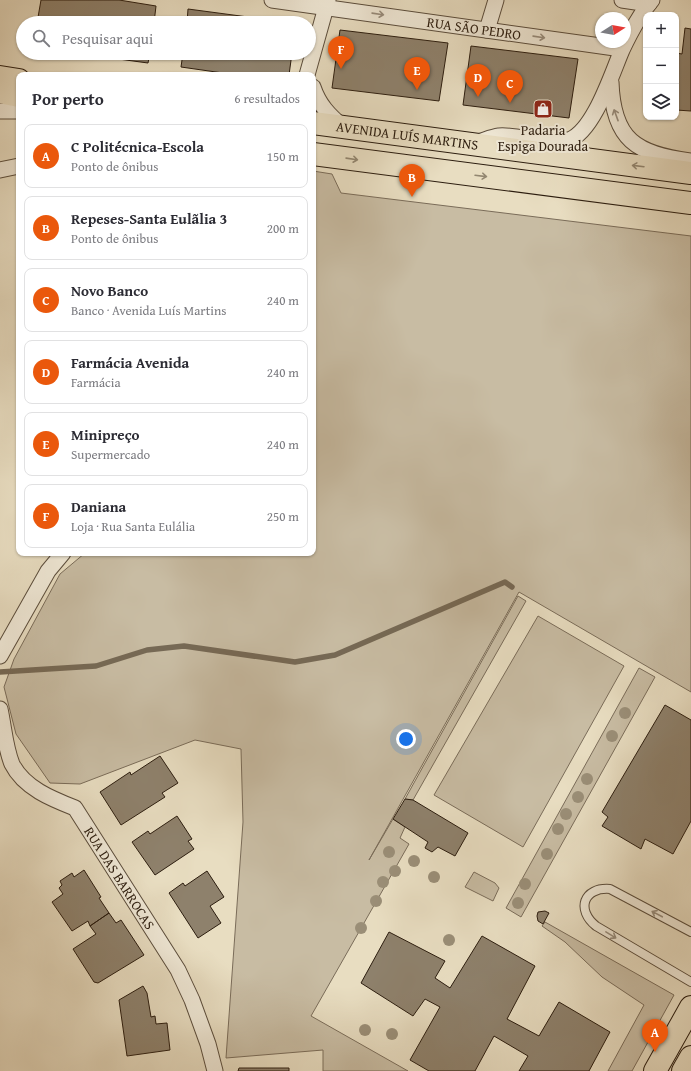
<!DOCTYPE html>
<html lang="pt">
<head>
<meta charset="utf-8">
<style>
	:root { --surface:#fff; --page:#f7f7f7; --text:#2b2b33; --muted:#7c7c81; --line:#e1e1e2; --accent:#ea580c }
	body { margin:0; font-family:"Gentium Book Plus",serif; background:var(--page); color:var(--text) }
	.controls { position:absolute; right:12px; top:12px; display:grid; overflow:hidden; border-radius:8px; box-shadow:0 1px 3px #0004 }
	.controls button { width:36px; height:36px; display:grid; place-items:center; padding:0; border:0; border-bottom:1px solid var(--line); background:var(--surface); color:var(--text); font:20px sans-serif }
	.compass { position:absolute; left:595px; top:12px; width:36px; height:36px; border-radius:50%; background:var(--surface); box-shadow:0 1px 3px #0004; rotate:79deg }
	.you { position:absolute; left:406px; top:739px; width:14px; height:14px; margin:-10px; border:3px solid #fff; border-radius:50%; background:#1a73e8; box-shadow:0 0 0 6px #1a73e833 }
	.badge { display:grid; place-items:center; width:26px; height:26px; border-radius:50%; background:var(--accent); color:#fff; font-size:13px; font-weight:700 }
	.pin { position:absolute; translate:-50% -33px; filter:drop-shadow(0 1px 2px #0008) }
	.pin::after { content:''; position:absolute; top:21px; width:14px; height:12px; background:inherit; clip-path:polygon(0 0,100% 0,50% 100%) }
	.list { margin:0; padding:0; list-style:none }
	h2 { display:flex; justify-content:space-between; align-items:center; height:52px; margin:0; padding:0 16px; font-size:17px }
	h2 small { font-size:13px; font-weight:400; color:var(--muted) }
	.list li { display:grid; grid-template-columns:26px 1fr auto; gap:12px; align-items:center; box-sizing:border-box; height:64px; margin:0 8px 8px; padding:0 8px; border:1px solid var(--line); border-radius:8px }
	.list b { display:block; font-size:15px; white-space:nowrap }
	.list p { margin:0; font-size:13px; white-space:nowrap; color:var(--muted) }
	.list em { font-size:13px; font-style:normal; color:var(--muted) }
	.icon { flex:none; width:22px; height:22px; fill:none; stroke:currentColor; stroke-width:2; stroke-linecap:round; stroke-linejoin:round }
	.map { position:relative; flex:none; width:691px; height:1071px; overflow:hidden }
	.search { position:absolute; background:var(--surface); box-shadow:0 1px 3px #0004; left:16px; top:16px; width:300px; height:44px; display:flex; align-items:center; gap:10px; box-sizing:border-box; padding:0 14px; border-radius:22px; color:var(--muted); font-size:15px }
	.panel { position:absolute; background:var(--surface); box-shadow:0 1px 3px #0004; left:16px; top:72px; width:300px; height:484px; border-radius:8px }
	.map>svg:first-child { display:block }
	.green { fill:#c8bca3; stroke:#7a6c59 }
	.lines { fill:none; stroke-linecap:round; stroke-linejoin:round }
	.stream { stroke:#766955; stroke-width:5.5 }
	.building { fill:#8e816c; stroke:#2c1d0f }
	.service-casing { stroke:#5b4d3c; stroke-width:10 }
	.minor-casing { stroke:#5b4d3c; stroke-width:17 }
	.primary-casing { stroke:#2c1d0f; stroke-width:24 }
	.service { stroke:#f0e9d7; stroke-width:8 }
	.minor { stroke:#f0e9d7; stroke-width:15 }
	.primary { stroke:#e8ddc1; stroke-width:22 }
	.tree { fill:#9a8e77 }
	.oneway { stroke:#988d7d }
	.oneway2 { stroke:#938771 }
	.labels { text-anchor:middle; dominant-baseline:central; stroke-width:4; stroke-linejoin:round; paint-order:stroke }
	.street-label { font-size:14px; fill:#2c1d0f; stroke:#f0e9d7 }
	.poi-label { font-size:14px; fill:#2c1d0f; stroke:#f0e9d7 }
</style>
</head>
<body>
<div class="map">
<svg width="691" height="1071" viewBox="0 0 691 1071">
	<rect width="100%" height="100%" fill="#e8ddc1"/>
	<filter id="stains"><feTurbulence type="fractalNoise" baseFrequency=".005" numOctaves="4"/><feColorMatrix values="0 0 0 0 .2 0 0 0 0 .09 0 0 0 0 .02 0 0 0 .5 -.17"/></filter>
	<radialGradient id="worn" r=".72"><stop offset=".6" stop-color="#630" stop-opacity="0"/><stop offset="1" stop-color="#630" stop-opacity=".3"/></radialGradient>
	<path class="green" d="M313,171L332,174L341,193L691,236V692L519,592L369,860L393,819L405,827L400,838L409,844L311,1016L408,1071H323V1050L226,1058L243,822L241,749L195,740L80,784L50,783L16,734L4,687L14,659L60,574L85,553H313Z
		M518,596L526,601L413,800L405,799Z
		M538,616L624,666L523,847L434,795Z
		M639,668L655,677L521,917L506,908Z
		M474,872L495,883L499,888L493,901L465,887Z
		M545,922L674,995L632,1071H608L644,1005L602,977L565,942L542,926Z"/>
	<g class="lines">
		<path class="stream" d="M0,672L96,666L147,650L184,646L295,662L335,655L505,582L512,587"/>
	</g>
	<path class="building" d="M41,0H119L156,6L154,23H37Z
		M188,9L293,23H187Z
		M685,28L691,29V111L676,110V53L682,54Z
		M340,30L448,43L439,101L332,88Z
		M471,46L578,59L569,118L463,105Z
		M74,53H150L148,63Z
		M183,53H292L289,75H237L181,67Z
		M665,705L691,720V821L673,854L645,839L641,849L602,826L608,817L602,812Z
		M160,756L178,783L162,793L165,797L121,825L100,792L130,772L131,775Z
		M405,799L413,800L468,833L455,856L438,847L432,852L425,848L428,842L393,819Z
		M177,816L192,839L188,841L194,849L155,875L132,842L148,831L150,834Z
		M84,870L101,897L99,898L109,913L90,926L88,921L72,931L52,902L63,894L59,888L62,885L60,881L72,873L74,877Z
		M207,871L224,897L210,906L221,923L198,938L169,893L183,883L185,886Z
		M545,911L549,913L543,924L538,921L537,916L538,912Z
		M109,913L116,923L121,920L144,955L98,983L94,982L73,949L96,934L90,926Z
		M389,932L445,961L435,978L450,988L482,936L535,966L507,1019L539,1036L559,1002L610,1032L589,1071H519L528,1056L494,1036L475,1071H429L410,1060L440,1007L425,999L413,1016L361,983Z
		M143,986L147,993L151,1017L155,1016L156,1024L167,1023L170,1050L127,1056L119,1000Z
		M239,1068H289V1071H238Z"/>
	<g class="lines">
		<g class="service-casing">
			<path id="service" d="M691,932L610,889C583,887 576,910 596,926L691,982"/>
		</g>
		<g class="minor-casing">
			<g id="minor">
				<path id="s1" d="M272,0L622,49"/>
				<path d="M622,0L649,4"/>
				<path d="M487,30L496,0"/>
				<path d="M307,75L328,0"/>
				<path d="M611,82C613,140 636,154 691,161"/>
				<path d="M313,87C319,105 329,115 343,127"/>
				<path d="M0,111H19"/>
				<path d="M478,142C485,140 492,137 499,136C519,134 546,147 569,140C594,131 612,73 622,50C630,33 640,14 652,0"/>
				<path d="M0,170L19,166"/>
				<path d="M0,656L48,571L63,553"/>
				<path id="s2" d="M0,709C4,727 5,747 12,764C24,788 52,799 75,808L178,970L192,1000L208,1044L215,1071"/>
			</g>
		</g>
		<g class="primary-casing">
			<g id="primary">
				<path d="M0,77L19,80"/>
				<path d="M0,92L19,96"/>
				<path id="s3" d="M313,123L691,173"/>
				<path d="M313,154L691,203"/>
				<path d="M655,1071L691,1007"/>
				<path d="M683,1071L691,1057"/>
			</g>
		</g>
		<use href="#service" class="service"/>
		<use href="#minor" class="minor"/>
		<use href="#primary" class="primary"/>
	</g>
	<g class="tree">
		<circle cx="625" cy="713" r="6"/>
		<circle cx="612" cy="736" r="6"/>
		<circle cx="587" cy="779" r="6"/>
		<circle cx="578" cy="797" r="6"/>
		<circle cx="566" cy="814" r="6"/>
		<circle cx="558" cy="829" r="6"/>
		<circle cx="389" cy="852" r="6"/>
		<circle cx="547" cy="854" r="6"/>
		<circle cx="414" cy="861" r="6"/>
		<circle cx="395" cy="871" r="6"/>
		<circle cx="434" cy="877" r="6"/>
		<circle cx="383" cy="882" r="6"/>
		<circle cx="525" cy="884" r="6"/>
		<circle cx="376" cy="901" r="6"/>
		<circle cx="518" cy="903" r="6"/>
		<circle cx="361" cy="928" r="6"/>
		<circle cx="449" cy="940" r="6"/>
		<circle cx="365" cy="1030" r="6"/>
		<circle cx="392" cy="1034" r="6"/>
	</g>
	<defs><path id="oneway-shaft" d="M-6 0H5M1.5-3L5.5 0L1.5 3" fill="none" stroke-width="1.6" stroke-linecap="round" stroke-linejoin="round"/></defs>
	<g class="oneway">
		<use href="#oneway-shaft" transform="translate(378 14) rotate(8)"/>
		<use href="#oneway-shaft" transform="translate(539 37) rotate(8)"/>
		<use href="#oneway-shaft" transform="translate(616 115) rotate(-110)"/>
		<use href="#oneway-shaft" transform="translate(657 914) rotate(-152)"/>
		<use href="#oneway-shaft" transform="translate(611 935) rotate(31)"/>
	</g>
	<g class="oneway2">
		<use href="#oneway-shaft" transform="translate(352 159) rotate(8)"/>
		<use href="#oneway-shaft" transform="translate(638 166) rotate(-173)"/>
		<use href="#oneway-shaft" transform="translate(481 176) rotate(7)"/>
	</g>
	<defs>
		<g id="shop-square" transform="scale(1)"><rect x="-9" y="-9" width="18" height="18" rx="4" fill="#8f2418" stroke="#f0e9d7"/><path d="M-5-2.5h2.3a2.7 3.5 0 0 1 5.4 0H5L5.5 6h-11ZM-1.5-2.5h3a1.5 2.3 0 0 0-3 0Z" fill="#fff"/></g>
	</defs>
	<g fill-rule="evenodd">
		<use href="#shop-square" x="543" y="109"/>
	</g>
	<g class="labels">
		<g class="street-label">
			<text stroke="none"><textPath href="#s1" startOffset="204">RUA SÃO PEDRO</textPath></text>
			<text stroke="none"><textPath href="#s3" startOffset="95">AVENIDA LUÍS MARTINS</textPath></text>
			<text stroke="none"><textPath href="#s2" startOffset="218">RUA DAS BARROCAS</textPath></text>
		</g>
		<g class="poi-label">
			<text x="543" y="130">Padaria<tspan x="543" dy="16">Espiga Dourada</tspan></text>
		</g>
	</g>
	<rect width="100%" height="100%" filter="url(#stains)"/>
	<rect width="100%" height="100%" fill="url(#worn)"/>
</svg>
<div class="controls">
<button>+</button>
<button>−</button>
<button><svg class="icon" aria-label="layers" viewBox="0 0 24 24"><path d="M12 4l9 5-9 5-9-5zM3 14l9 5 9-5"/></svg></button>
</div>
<svg class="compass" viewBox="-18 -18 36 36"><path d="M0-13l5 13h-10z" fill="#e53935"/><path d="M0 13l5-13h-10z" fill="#7c7c81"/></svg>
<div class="you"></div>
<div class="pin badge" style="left:655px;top:1052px">A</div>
<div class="pin badge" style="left:412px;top:197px">B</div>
<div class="pin badge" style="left:510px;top:103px">C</div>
<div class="pin badge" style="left:478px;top:97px">D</div>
<div class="pin badge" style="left:417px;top:90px">E</div>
<div class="pin badge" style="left:341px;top:69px">F</div>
<div class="search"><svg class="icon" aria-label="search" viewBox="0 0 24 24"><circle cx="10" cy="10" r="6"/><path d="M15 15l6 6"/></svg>Pesquisar aqui</div>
<section class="panel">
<h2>Por perto<small>6 resultados</small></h2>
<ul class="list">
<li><span class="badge">A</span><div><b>C Politécnica-Escola</b><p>Ponto de ônibus</p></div><em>150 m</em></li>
<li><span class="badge">B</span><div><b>Repeses-Santa Eulãlia 3</b><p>Ponto de ônibus</p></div><em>200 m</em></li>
<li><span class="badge">C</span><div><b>Novo Banco</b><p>Banco · Avenida Luís Martins</p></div><em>240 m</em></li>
<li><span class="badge">D</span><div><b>Farmácia Avenida</b><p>Farmácia</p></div><em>240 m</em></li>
<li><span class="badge">E</span><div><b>Minipreço</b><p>Supermercado</p></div><em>240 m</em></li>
<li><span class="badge">F</span><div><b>Daniana</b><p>Loja · Rua Santa Eulália</p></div><em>250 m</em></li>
</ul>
</section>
</div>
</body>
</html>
